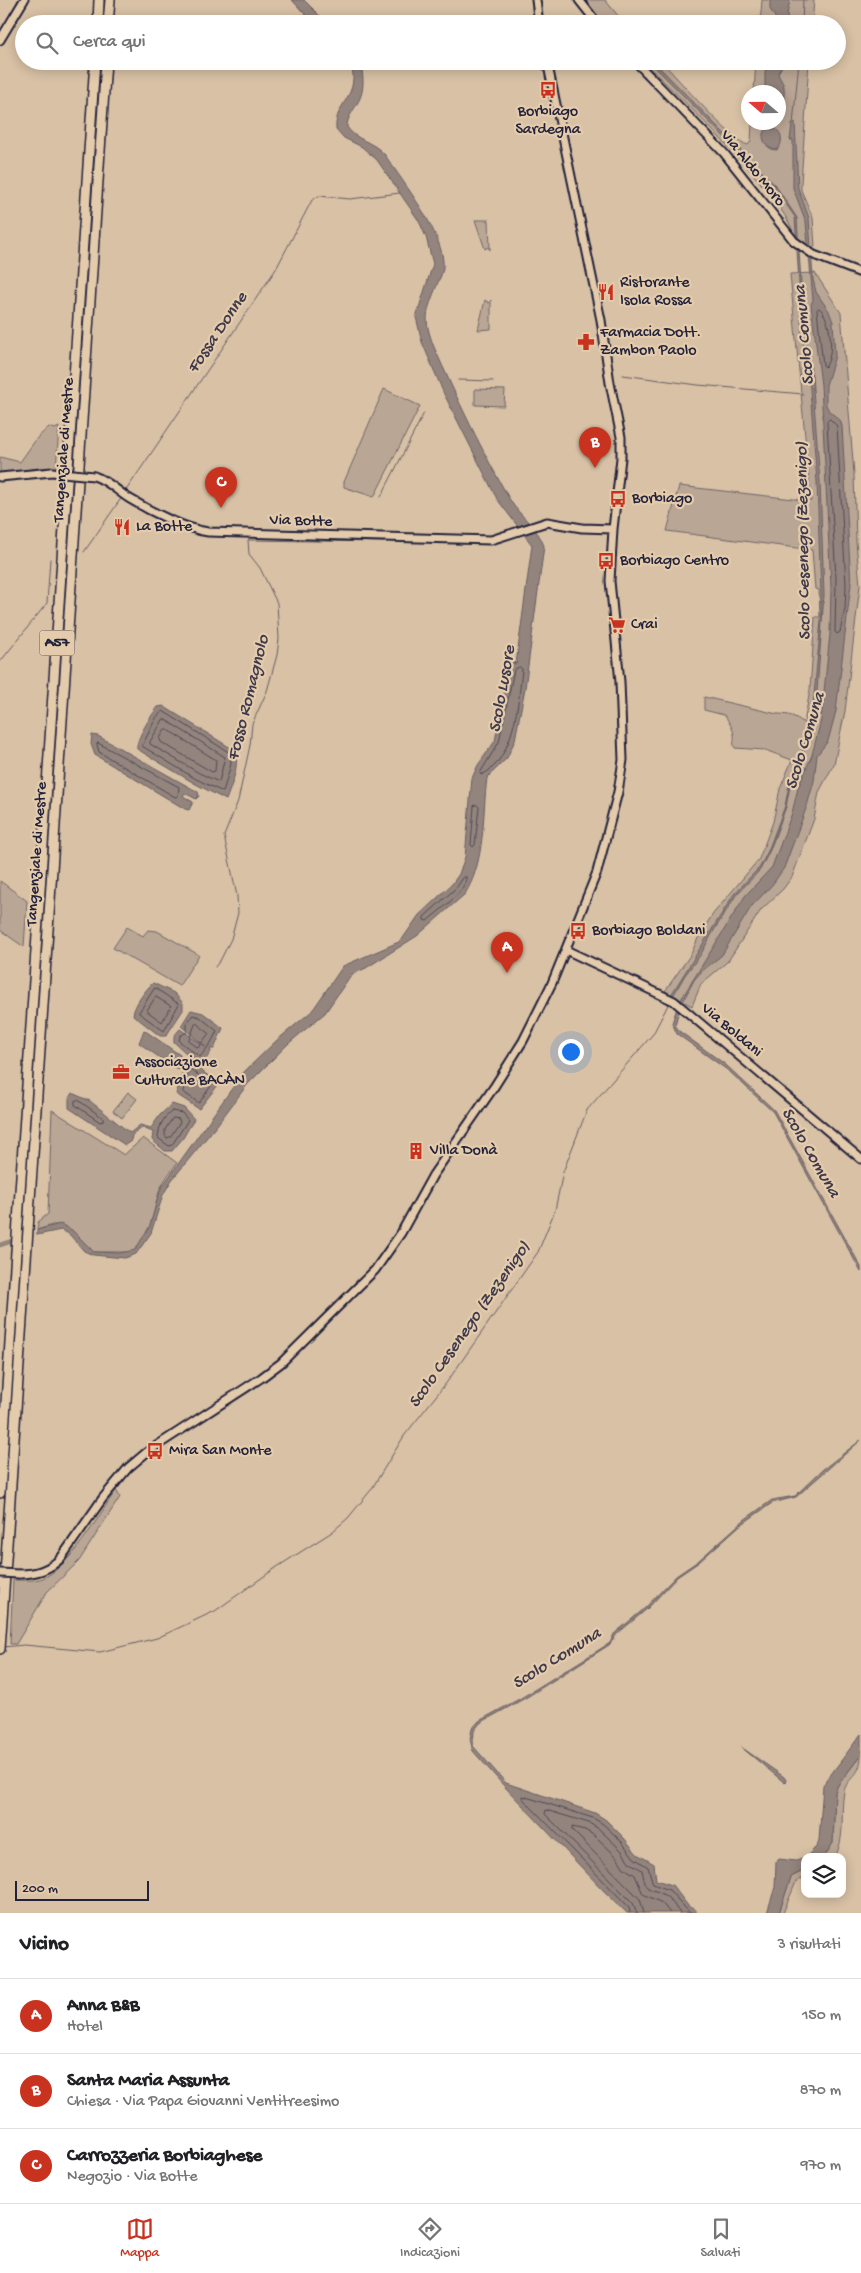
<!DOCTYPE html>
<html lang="it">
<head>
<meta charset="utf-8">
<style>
	:root { --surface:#fff; --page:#f2f2f2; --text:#202124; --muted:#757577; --line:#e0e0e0; --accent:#c8321e }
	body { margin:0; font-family:"Gochi Hand",sans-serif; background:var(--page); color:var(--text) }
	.controls { position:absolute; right:15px; bottom:15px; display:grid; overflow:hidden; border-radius:10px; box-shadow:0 2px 12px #0003 }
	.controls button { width:45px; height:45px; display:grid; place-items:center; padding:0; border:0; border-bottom:1px solid var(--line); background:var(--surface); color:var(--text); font:25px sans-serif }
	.compass { position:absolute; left:741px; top:85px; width:45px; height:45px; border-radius:50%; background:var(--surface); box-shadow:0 2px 12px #0003; rotate:290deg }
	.scale { position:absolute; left:15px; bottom:12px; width:134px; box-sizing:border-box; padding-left:5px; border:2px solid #22223b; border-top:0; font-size:14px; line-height:18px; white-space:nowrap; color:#22223b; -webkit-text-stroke:4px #e4cbac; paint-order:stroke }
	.you { position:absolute; left:570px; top:1051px; width:18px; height:18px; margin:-12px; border:4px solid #fff; border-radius:50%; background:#1a73e8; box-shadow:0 0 0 8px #1a73e833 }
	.badge { display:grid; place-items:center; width:32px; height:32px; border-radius:50%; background:var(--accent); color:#fff; font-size:16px; font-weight:700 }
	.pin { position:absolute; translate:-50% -41px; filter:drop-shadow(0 1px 2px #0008) }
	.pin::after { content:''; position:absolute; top:26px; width:18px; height:15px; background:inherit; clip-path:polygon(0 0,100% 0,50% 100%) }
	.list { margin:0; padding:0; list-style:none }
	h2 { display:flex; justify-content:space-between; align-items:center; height:65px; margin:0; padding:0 20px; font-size:21px }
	h2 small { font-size:16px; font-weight:400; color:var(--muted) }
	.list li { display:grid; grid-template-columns:32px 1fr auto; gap:15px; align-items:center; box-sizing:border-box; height:75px; padding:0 20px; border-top:1px solid var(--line) }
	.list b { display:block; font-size:19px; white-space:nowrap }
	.list p { margin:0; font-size:16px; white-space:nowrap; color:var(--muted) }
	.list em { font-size:16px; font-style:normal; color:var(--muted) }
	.icon { flex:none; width:28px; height:28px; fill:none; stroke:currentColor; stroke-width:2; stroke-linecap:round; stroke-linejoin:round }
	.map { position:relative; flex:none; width:861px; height:1913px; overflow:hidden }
	.search { position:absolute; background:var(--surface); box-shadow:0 2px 12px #0003; left:15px; right:15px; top:15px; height:55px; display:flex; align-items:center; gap:12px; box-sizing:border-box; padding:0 18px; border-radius:28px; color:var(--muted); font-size:19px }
	.sheet { height:290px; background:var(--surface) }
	nav { display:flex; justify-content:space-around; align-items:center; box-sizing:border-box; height:70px; border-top:1px solid var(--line); background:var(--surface); font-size:14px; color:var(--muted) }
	nav a { display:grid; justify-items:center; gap:2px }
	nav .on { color:var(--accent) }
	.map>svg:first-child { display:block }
	.green { fill:#baa694; stroke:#6e6468 }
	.water { fill:#93847d; stroke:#665d63 }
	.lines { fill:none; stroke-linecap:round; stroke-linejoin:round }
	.shore { stroke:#4f4955; stroke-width:1 }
	.stream { stroke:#665d63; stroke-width:1 }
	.canal { stroke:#93847d; stroke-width:4.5 }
	.secondary-casing { stroke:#22223b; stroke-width:11 }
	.highway-casing { stroke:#22223b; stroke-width:12 }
	.secondary { stroke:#e4cbac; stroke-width:7 }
	.highway { stroke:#e4cbac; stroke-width:9 }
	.secondary-bridge-casing { stroke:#22223b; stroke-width:11; stroke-linecap:butt }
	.secondary-bridge { stroke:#e4cbac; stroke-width:7 }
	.labels { text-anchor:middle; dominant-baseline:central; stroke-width:4.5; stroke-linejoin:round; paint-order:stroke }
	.shield { fill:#e4cbac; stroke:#5c555d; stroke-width:1 }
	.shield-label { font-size:15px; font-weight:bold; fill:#22223b }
	.poi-label { font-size:16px; fill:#22223b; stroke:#e4cbac; text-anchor:start }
	.street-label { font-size:16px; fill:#22223b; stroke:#e4cbac }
	.water-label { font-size:18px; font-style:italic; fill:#3e3a4c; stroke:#e4cbac }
</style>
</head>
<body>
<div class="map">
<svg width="861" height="1913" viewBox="0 0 861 1913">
	<rect width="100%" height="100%" fill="#d8c1a5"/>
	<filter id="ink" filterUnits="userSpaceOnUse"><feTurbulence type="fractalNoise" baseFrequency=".02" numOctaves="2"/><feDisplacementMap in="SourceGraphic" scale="10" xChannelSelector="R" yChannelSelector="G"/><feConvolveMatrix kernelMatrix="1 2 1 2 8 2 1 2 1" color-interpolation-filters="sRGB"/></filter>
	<g filter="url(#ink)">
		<path class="green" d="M583,0H605L625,24H604Z
			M762,0H814L812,24H760Z
			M642,61H661C676,76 732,142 748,145L751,141L752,123L778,122V92H754L756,61H809L801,183V190L813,218L815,247L813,246V249L794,236C789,201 672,89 642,61Z
			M475,220H489L490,250L488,247L485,249Z
			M815,273L841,313L854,474L856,542L860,585L845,711L834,764L819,792L814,819L792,877L783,889L761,910L728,961L701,984L692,1006L665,991L691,954L699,936L713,914L759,859L773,822L780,789L792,760L765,750L735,748C732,742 735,740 734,735C734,730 727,718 724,715L704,710V697L777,714C789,714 795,716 804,723L810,690L815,617H820L819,590L815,589L812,550L667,531L679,486L811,501L790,274Z
			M485,300L489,303L491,300V329L478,330Z
			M384,389L420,406L374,497L344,487V482Z
			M475,389L505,390L504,406L475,405Z
			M49,427L55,429L59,427L56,469L39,468L0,473V457L20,462L37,438Z
			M0,881L27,901L24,947L0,930Z
			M127,927L143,936L148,930L157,931L199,955L179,986L113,948Z
			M128,1092L137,1099L122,1118L113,1111Z
			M52,1110L124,1155L143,1138L177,1163C171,1171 164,1180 160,1189C153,1209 151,1240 132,1252H94L63,1225H52L37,1230L38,1222L48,1214Z
			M116,1490L120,1497L79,1561L47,1592L16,1644H10L13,1580C22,1580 31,1581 40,1579C69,1570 99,1515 116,1490Z
			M861,1755C861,1778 847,1776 844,1792C840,1814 846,1836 835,1857H824L833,1843L835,1792L838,1785Z
			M805,1870V1877L796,1882L783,1913H779L791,1877Z"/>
		<path class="water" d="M292,0H304L328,24H314Z
			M770,0H790L787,15L788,24H779L770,9Z
			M350,61H360C363,72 365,87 360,98C356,108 347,116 347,127C355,140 373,141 385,155C402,181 446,236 443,267C443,273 439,279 437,285C426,313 423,318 434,347C457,399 482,451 510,500C520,517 538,527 544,546L525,688L515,740L507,758L487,778C482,817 486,860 465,894L417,936L366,968L351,975L325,1013L288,1044L247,1085L217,1125L171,1181L163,1195L151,1233L136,1254L125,1258L93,1255L84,1251L69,1234L61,1230L37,1235V1230L60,1224L72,1230L94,1252L120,1253L135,1250L150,1226L161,1188L243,1073L276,1041L312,1011L343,966L401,941L419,915L452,884L459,874L465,857L472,778L478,765L495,741L510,662L516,664L532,545L497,499L444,394L422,342L416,317L433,264L426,237L419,221L377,160L362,147L344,138L336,129C334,102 362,97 350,61Z
			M649,61H653L776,186L797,218L804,331L812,376L820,482L824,595L816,705L811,728L801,762L790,786L786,807L770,850L760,870L736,895L713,932L701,954L685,975L673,996L671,995L734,894L760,867L768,851L785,806L790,780L799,761L812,716L821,621V594L817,482L809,376L802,332L795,217L774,187Z
			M767,61H785L778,73C779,78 783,82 784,87C785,92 782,119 780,122H779L778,92H765V73Z
			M795,122L798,188L809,218L813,279L816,292L829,311L833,322L835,356L826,385V405L829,411L840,420L842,426L851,584L836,711L828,741L817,755L814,781L807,806L784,868L772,885L751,907L722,955L701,972L694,980L682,1003L680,1001L745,896L772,867L792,813L798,788L812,755L821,720L830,634L831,587L821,385L811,304L813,300L806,222L793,188V140H790L792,124Z
			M768,129H776C783,134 783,144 777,150C768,150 762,142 763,133Z
			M163,706L234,750C241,763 231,787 226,800L194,783L137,749C135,740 152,714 158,707Z
			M92,735L98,736L198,792L199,796L196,799L185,793L183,796L193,802L189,810L185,809L95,755L91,744Z
			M153,983L174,993L183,1003V1010L166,1036H160L133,1015C134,1005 146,989 153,983Z
			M677,1008L679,1010L675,1025L679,1031L726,1065L774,1110L861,1267V1272L773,1112L730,1072L677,1034L672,1023Z
			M191,1010L203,1013L223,1028L214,1049H210L211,1052L203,1063L187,1054L174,1042V1036L180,1029L206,1047L181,1026Z
			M144,1030L180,1055L179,1069L173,1067L139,1043Z
			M188,1061L214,1080L218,1085L199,1109L176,1094L185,1063Z
			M72,1093L90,1101L130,1133L140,1125L151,1128L160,1115L172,1104L184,1108L194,1119L183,1138L172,1151H165L152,1140L153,1132L142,1128L132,1135L131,1141L125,1145L69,1108V1098Z
			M861,1440L796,1497L772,1503L738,1527L699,1562L677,1577L648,1608L617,1634L609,1645L527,1697L480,1723L474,1731L473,1746L506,1783L595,1813L606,1820L624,1838L637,1854L654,1864L656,1880L672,1885L689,1907L696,1910V1913H627L603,1890L504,1786L473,1751L470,1739L472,1729L479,1721L521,1698L610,1643L614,1634L644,1609L676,1576L698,1561L744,1520L772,1500L795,1496L822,1470Z
			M861,1734V1755L838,1785L835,1792L833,1843L824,1857H806L817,1846L819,1840L823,1785Z
			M741,1747L784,1777L786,1780L785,1783Z
			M805,1858V1870L791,1877L779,1913H767L775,1887L776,1862L779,1859L796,1861Z"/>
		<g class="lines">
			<path class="shore" d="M819,308C831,317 835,355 825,367L823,365L817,310Z
				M830,419L837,426L846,585L845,609L840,632L837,634L835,632L836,578L827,422Z
				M520,667L522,669C519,700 514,762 481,775L480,773L499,742L514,670Z
				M163,711L230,753L231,764L223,792L196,779L142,746L156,718Z
				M164,719L225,757L219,782L199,773L150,744V742Z
				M165,730H168L216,760L215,771L212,772L161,742L160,739Z
				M98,743L179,787L178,796L175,797L99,752L97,745Z
				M477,805L479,807L475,845L473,847L471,845L474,806Z
				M466,877C468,891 437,912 427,921L424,920V917L456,888L463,878Z
				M155,988L179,1004L164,1031L139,1013Z
				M156,997L171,1006L162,1022L147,1011Z
				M193,1015L200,1017L217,1031L211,1043L200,1057L179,1041L180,1036L187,1032V1024Z
				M196,1023L209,1033L198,1048L189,1041Z
				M190,1069L210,1083L211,1086L199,1103L183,1092Z
				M78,1100L103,1118V1121L100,1122L75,1105V1101Z
				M172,1111L182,1113L188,1120L172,1145L169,1146L158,1138C159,1126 162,1119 172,1111Z
				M173,1118L179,1119L180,1122L170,1137L167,1138L165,1135V1130Z
				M630,1913L629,1907L523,1799V1796L593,1818L603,1824L621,1841L634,1858L648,1867L653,1884L669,1890L690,1913
				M637,1913L633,1903L545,1814L546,1810L589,1823L599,1829L622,1851L629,1862L642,1870C647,1897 651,1885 667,1897C673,1901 675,1908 680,1913
				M644,1913L640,1899L572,1830V1827L585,1830L595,1836L616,1856L624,1868L635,1875L643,1894L662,1903L670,1913"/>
			<path class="stream" d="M802,24L803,0
				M0,32L18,0
				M793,124L799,61
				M623,375L698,385L803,394
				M458,380L493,381
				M125,492L276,269L312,200L319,196L350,199L400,193
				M381,497L424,413
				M84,552L122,497
				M508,661L517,663
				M0,662L47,603L50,559
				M215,967L221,959L231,939L238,913L237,896L224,836L238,801L250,745L252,724L267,691L277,655L279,639L277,603L260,568L249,554L248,540L385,542
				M3,1647L24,1645L100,1652L157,1638L215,1611L277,1567L332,1532L348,1518L371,1490L404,1436L447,1382L538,1252L555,1210L563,1172L587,1110L653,1034L670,1001"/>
			<path class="canal" d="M0,1245L18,1239"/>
			<g class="secondary-casing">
				<path id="secondary" d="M536,0L539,24
					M579,0L598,24
					M0,40L24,0
					M635,61L724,153L794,241L814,255L861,273
					M94,476C109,481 117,491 130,499C150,511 185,529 208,532L491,540L547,522L582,528L613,529
					M0,477L52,472
					M566,950L674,1001L861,1159
					M19,1574C36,1574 49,1570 61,1558L103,1498L128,1468L147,1452L261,1378L281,1363L375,1270L401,1233L433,1175L494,1087L523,1041L552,983L597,872L618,792L623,760L620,682L610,581L613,529L621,458V437L610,383L601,320L547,61"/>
			</g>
			<g class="highway-casing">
				<path id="highway" d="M98,24L99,0
					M108,24L110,0
					M0,1493L95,61
					M0,1649L106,61"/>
			</g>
			<use href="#secondary" class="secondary"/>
			<use href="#highway" class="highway"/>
			<g class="secondary-bridge-casing">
				<path id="secondary-bridge" d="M52,472L94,476
					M0,1573L19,1574"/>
			</g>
			<use href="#secondary-bridge" class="secondary-bridge"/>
		</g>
	</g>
	<defs>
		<g id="bus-bare" transform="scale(1.35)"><path d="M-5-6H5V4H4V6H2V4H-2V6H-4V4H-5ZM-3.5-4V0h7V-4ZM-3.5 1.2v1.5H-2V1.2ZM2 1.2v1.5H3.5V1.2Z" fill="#c8321e" stroke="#e4cbac" stroke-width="2.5" paint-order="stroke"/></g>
		<g id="restaurant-bare" transform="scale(1.35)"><path d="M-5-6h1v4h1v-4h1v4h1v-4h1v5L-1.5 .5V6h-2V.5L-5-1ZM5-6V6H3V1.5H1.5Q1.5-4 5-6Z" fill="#c8321e" stroke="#e4cbac" stroke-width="2.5" paint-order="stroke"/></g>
		<g id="pharmacy-bare" transform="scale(1.35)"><path d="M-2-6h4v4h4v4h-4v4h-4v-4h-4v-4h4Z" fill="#c8321e" stroke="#e4cbac" stroke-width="2.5" paint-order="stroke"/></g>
		<g id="supermarket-bare" transform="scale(1.35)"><path d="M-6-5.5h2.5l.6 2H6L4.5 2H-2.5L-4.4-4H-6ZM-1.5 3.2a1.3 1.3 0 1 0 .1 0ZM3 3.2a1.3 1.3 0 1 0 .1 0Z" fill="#c8321e" stroke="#e4cbac" stroke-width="2.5" paint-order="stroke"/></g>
		<g id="office-bare" transform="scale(1.35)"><path d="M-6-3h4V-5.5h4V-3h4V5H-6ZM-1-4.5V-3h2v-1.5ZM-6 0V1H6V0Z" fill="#c8321e" stroke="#e4cbac" stroke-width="2.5" paint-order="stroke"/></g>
		<g id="building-bare" transform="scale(1.35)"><path d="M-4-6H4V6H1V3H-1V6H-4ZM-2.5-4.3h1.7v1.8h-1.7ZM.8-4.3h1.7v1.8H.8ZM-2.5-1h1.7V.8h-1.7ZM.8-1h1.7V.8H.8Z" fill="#c8321e" stroke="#e4cbac" stroke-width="2.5" paint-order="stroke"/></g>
	</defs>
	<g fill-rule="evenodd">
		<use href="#bus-bare" x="548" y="90"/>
		<use href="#restaurant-bare" x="606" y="292"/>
		<use href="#pharmacy-bare" x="586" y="342"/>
		<use href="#bus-bare" x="618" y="499"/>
		<use href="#restaurant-bare" x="122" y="527"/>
		<use href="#bus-bare" x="606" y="561"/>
		<use href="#supermarket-bare" x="617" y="625"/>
		<use href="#bus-bare" x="578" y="931"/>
		<use href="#office-bare" x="121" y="1072"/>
		<use href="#building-bare" x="416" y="1151"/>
		<use href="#bus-bare" x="155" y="1451"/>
	</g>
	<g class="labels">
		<rect class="shield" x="39.5" y="630.5" width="35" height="25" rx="4"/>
		<g class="shield-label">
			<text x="57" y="643">A57</text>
		</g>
		<g class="poi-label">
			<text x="548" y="112" text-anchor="middle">Borbiago<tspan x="548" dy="18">Sardegna</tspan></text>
			<text x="620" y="283">Ristorante<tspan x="620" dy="18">Isola Rossa</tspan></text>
			<text x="600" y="333">Farmacia Dott.<tspan x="600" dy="18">Zambon Paolo</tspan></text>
			<text x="632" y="499">Borbiago</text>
			<text x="136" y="527">La Botte</text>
			<text x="620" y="561">Borbiago Centro</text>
			<text x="631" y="625">Crai</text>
			<text x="592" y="931">Borbiago Boldani</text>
			<text x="135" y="1063">Associazione<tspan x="135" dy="18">Culturale BACÀN</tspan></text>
			<text x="430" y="1151">Villa Donà</text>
			<text x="169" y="1451">Mira San Monte</text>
		</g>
		<g class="street-label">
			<text transform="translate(752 169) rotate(51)">Via Aldo Moro</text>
			<text transform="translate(65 450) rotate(-86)">Tangenziale di Mestre</text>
			<text transform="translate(301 522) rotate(2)">Via Botte</text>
			<text transform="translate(38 854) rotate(-86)">Tangenziale di Mestre</text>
			<text transform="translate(731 1031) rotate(40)">Via Boldani</text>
		</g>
		<g class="water-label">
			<text transform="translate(218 333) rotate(-56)">Fossa Donne</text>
			<text transform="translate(805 335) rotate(-95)">Scolo Comuna</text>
			<text transform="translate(804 541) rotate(-91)">Scolo Cesenego (Zezenigo)</text>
			<text transform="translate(503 689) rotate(-80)">Scolo Lusore</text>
			<text transform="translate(249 698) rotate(-76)">Fosso Romagnolo</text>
			<text transform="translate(806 741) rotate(-73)">Scolo Comuna</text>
			<text transform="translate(810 1153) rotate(60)">Scolo Comuna</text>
			<text transform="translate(470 1325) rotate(-55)">Scolo Cesenego (Zezenigo)</text>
			<text transform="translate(557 1659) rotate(-32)">Scolo Comuna</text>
		</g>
	</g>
</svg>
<div class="controls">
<button><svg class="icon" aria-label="layers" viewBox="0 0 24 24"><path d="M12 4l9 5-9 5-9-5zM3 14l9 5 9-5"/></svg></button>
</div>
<svg class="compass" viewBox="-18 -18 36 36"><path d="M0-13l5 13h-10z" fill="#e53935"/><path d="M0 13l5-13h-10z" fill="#757577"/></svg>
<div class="scale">200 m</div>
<div class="you"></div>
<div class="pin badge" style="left:507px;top:973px">A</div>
<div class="pin badge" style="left:595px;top:468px">B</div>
<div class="pin badge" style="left:221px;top:508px">C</div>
<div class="search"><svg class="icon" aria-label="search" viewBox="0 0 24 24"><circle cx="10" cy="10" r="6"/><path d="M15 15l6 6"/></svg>Cerca qui</div>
</div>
<section class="sheet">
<h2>Vicino<small>3 risultati</small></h2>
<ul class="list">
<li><span class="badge">A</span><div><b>Anna B&amp;B</b><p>Hotel</p></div><em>150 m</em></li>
<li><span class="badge">B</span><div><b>Santa Maria Assunta</b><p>Chiesa · Via Papa Giovanni Ventitreesimo</p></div><em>870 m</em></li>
<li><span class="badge">C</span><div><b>Carrozzeria Borbiaghese</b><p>Negozio · Via Botte</p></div><em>970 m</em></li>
</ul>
</section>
<nav>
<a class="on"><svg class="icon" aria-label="map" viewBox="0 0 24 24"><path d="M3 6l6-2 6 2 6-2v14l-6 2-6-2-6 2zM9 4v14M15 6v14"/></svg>Mappa</a>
<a><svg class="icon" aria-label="directions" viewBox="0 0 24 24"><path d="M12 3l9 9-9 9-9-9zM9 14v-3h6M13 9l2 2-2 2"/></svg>Indicazioni</a>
<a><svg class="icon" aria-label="saved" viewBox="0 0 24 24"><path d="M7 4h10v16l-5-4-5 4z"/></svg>Salvati</a>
</nav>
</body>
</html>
